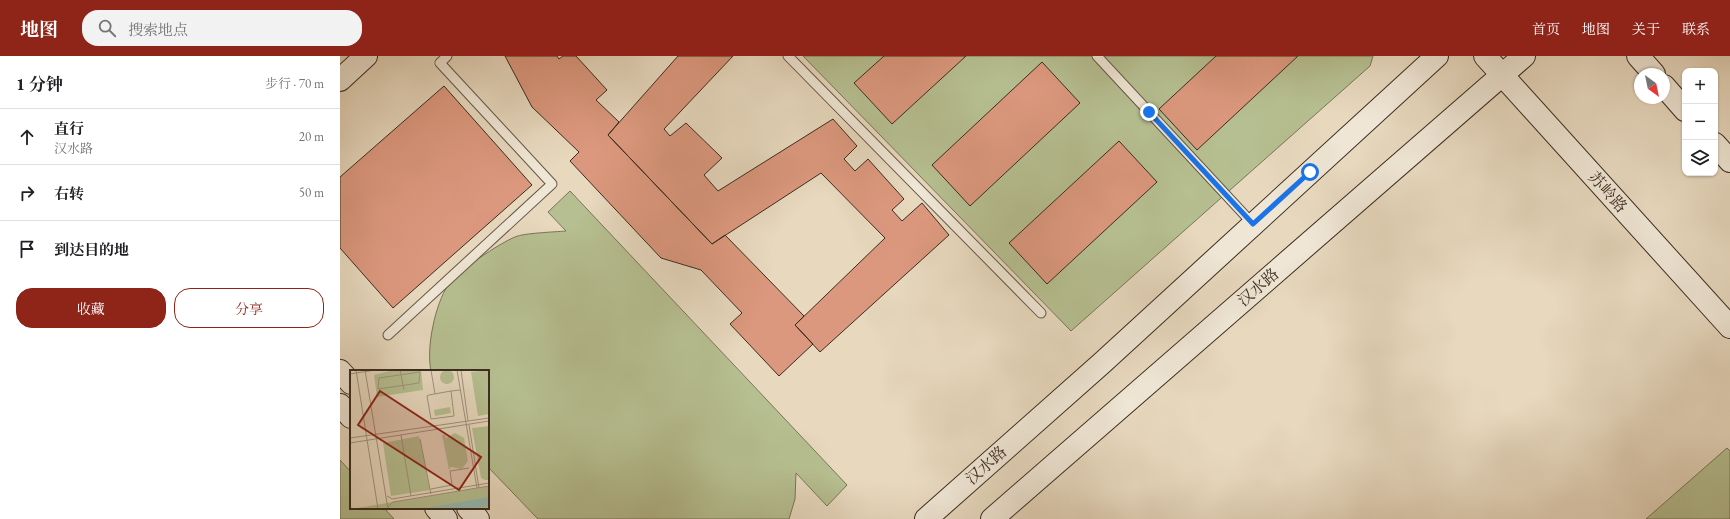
<!DOCTYPE html>
<html lang="zh">
<head>
<meta charset="utf-8">
<style>
	:root { --surface:#fff; --page:#f2f2f2; --text:#202124; --muted:#757577; --line:#e0e0e0; --accent:#8f2418 }
	body { margin:0; font-family:"EB Garamond","Noto Serif SC",serif; background:var(--page); color:var(--text) }
	.controls { position:absolute; right:12px; top:12px; display:grid; overflow:hidden; border-radius:8px; box-shadow:0 1px 3px #0004 }
	.controls button { width:36px; height:36px; display:grid; place-items:center; padding:0; border:0; border-bottom:1px solid var(--line); background:var(--surface); color:var(--text); font:20px sans-serif }
	.compass { position:absolute; left:1294px; top:12px; width:36px; height:36px; border-radius:50%; background:var(--surface); box-shadow:0 1px 3px #0004; rotate:147deg }
	.stop { position:absolute; width:12px; height:12px; margin:-9px; border:3px solid #1a73e8; border-radius:50%; background:#fff }
	.stop.end { background:#1a73e8; border-color:#fff; box-shadow:0 1px 4px #0008 }
	.list { margin:0; padding:0; list-style:none }
	h2 { display:flex; justify-content:space-between; align-items:center; height:52px; margin:0; padding:0 16px; font-size:17px }
	h2 small { font-size:13px; font-weight:400; color:var(--muted) }
	.list li { display:grid; grid-template-columns:26px 1fr auto; gap:12px; align-items:center; box-sizing:border-box; height:56px; padding:0 16px; border-top:1px solid var(--line) }
	.list b { display:block; font-size:15px; white-space:nowrap }
	.list p { margin:0; font-size:13px; white-space:nowrap; color:var(--muted) }
	.list em { font-size:13px; font-style:normal; color:var(--muted) }
	.actions { display:flex; gap:8px; padding:12px 16px }
	.actions a { flex:1; padding:9px 0; border:1px solid var(--accent); border-radius:16px; text-align:center; font-size:14px; color:var(--accent) }
	.actions .main { background:var(--accent); color:#fff }
	.icon { flex:none; width:22px; height:22px; fill:none; stroke:currentColor; stroke-width:2; stroke-linecap:round; stroke-linejoin:round }
	.map { position:relative; flex:none; width:1390px; height:463px; overflow:hidden }
	header { display:flex; align-items:center; gap:24px; box-sizing:border-box; height:56px; padding:0 20px; background:var(--accent); color:#fff }
	header strong { font-size:19px }
	nav { display:flex; gap:22px; margin-inline-start:auto; font-size:14px }
	.search { width:280px; height:36px; background:var(--page); display:flex; align-items:center; gap:10px; box-sizing:border-box; padding:0 14px; border-radius:16px; color:var(--muted); font-size:15px }
	main { display:flex }
	aside { flex:1; background:var(--surface) }
	.map>svg:first-child { display:block }
	.green { fill:#b6bf91; stroke:#787658 }
	.building { fill:#dc987e; stroke:#3a2c20 }
	.lines { fill:none; stroke-linecap:round; stroke-linejoin:round }
	.lane-casing { stroke:#655748; stroke-width:11 }
	.secondary-casing { stroke:#3a2c20; stroke-width:24 }
	.lane { stroke:#efe6d5; stroke-width:9 }
	.secondary { stroke:#efe6d5; stroke-width:22 }
	.route { stroke:#1a73e8; stroke-width:5 }
	.labels { text-anchor:middle; dominant-baseline:central; stroke-width:3; stroke-linejoin:round; paint-order:stroke }
	.street-label { font-size:16px; fill:#3a2c20; stroke:#efe6d5 }
	.inset-road { fill:none; stroke:#a2937f; stroke-width:1 }
	.view { fill:#8f2418; fill-opacity:0.15; stroke:#8f2418; stroke-width:2 }
	.inset-edge { fill:none; stroke:#3a2c20; stroke-width:2 }
</style>
</head>
<body>
<header>
<strong>地图</strong>
<div class="search"><svg class="icon" aria-label="search" viewBox="0 0 24 24"><circle cx="10" cy="10" r="6"/><path d="M15 15l6 6"/></svg>搜索地点</div>
<nav><a>首页</a><a>地图</a><a>关于</a><a>联系</a></nav>
</header>
<main>
<aside>
<h2>1 分钟<small>步行 · 70 m</small></h2>
<ul class="list">
<li><svg class="icon" aria-label="ahead" viewBox="0 0 24 24"><path d="M12 20V5M6 11l6-6 6 6"/></svg><div><b>直行</b><p>汉水路</p></div><em>20 m</em></li>
<li><svg class="icon" aria-label="right" viewBox="0 0 24 24"><path d="M7 20v-9h11M14 6l5 5-5 5"/></svg><div><b>右转</b></div><em>50 m</em></li>
<li><svg class="icon" aria-label="arrive" viewBox="0 0 24 24"><path d="M6 21V4h12l-3 4 3 4H6"/></svg><div><b>到达目的地</b></div></li>
</ul>
<div class="actions"><a class="main">收藏</a><a>分享</a></div>
</aside>
<div class="map">
<svg width="1390" height="463" viewBox="0 0 1390 463">
	<rect width="100%" height="100%" fill="#e7d8be"/>
	<filter id="stains"><feTurbulence type="fractalNoise" baseFrequency=".005" numOctaves="4"/><feColorMatrix values="0 0 0 0 .2 0 0 0 0 .09 0 0 0 0 .02 0 0 0 .5 -.17"/></filter>
	<radialGradient id="worn" r=".72"><stop offset=".6" stop-color="#630" stop-opacity="0"/><stop offset="1" stop-color="#630" stop-opacity=".3"/></radialGradient>
	<path class="green" d="M463,0H1033L1030,10L731,275Z
		M230,135L507,429L487,450L456,417L455,443L449,463H198L148,411V315H91C86,292 95,249 108,229C116,216 160,187 175,181C184,177 214,176 226,175L208,156Z
		M1387,392L1390,395V463H1306Z
		M0,404L11,416V452H44L54,463H0Z"/>
	<path class="building" d="M165,0H217L219,3L223,0H236L267,34L256,44L279,66L268,79L372,188L385,179L464,260L455,269L473,288L439,320L390,268L402,257L361,214L321,202L230,105L239,96L192,51Z
		M338,0H393L324,73L330,80L346,67L382,102L364,119L378,135L493,63L517,90L504,103L515,115L528,103L564,143L552,154L562,165L582,147L609,179L480,296L455,269L545,182L481,117L372,188L268,79Z
		M544,0H626L552,68L514,27Z
		M876,0H958L857,94L819,53Z
		M702,6L740,47L630,150L592,109Z
		M104,30L192,129L53,252L0,192V121Z
		M779,85L817,126L707,228L669,187Z"/>
	<g class="lines">
		<g class="lane-casing">
			<path id="lane" d="M448,0L701,257
				M757,0L913,168
				M48,279L212,128L100,7L107,0"/>
		</g>
		<g class="secondary-casing">
			<path id="secondary" d="M1145,0L1390,271
				M1298,0L1314,18
				M0,24L26,0
				M1324,30L1345,54
				M1375,88L1390,105
				M0,315L11,327
				M0,349L11,361
				M96,452L106,463
				M128,452L138,463
				M586,463L762,307L1097,0
				M652,463L1184,0"/>
		</g>
		<use href="#lane" class="lane"/>
		<use href="#secondary" class="secondary"/>
	</g>
	<g class="lines">
		<path class="route" d="M809,56L913,168L970,116"/>
	</g>
	<g class="labels">
		<g class="street-label">
			<text transform="translate(1268 136) rotate(48)">苏岭路</text>
			<text transform="translate(918 231) rotate(-41)">汉水路</text>
			<text transform="translate(646 409) rotate(-42)">汉水路</text>
		</g>
	</g>
	<g transform="translate(10 314)">
		<rect width="139" height="139" fill="#e7d8be"/>
		<path d="M43,0H71L73,20L27,27L24,5ZM139,0V44L128,46L121,2ZM90 7a7 7 0 1 1 14 0a7 7 0 1 1-14 0ZM100,37L101,43L85,46L84,40ZM139,56V110H135L131,108L122,58ZM105,63L114,68L118,91L112,99L101,97L99,100L92,65H95L96,68ZM69,66L80,120L41,126L33,73Z" fill="#b6bf91"/>
		<path d="M139,116V139H1L80,126Z" fill="#b6bf91"/>
		<path d="M139,127V136L120,139H71Z" fill="#97bab0"/>
		<path class="inset-road" d="M6,0L28,139M15,0L38,139M50,0L54,20M81,0L85,24M107,0L127,118M111,0L118,51M70,2L69,13L28,19L29,8ZM0,4L25,0M101,21L104,46L81,49L77,26L79,25L101,21L111,20M119,55L129,118M51,65L61,126M0,68L139,48M70,69L81,124M0,73L139,51M81,119L102,115L100,101L119,98M37,126L42,129L139,113M38,137L43,132L139,116"/>
		<path class="view" d="M30,21L131,87L109,120L8,55Z"/>
		<rect width="139" height="139" class="inset-edge"/>
	</g>
	<rect width="100%" height="100%" filter="url(#stains)"/>
	<rect width="100%" height="100%" fill="url(#worn)"/>
</svg>
<div class="controls">
<button>+</button>
<button>−</button>
<button><svg class="icon" aria-label="layers" viewBox="0 0 24 24"><path d="M12 4l9 5-9 5-9-5zM3 14l9 5 9-5"/></svg></button>
</div>
<svg class="compass" viewBox="-18 -18 36 36"><path d="M0-13l5 13h-10z" fill="#e53935"/><path d="M0 13l5-13h-10z" fill="#757577"/></svg>
<div class="stop" style="left:970px;top:116px"></div>
<div class="stop end" style="left:809px;top:56px"></div>
</div>
</main>
</body>
</html>
